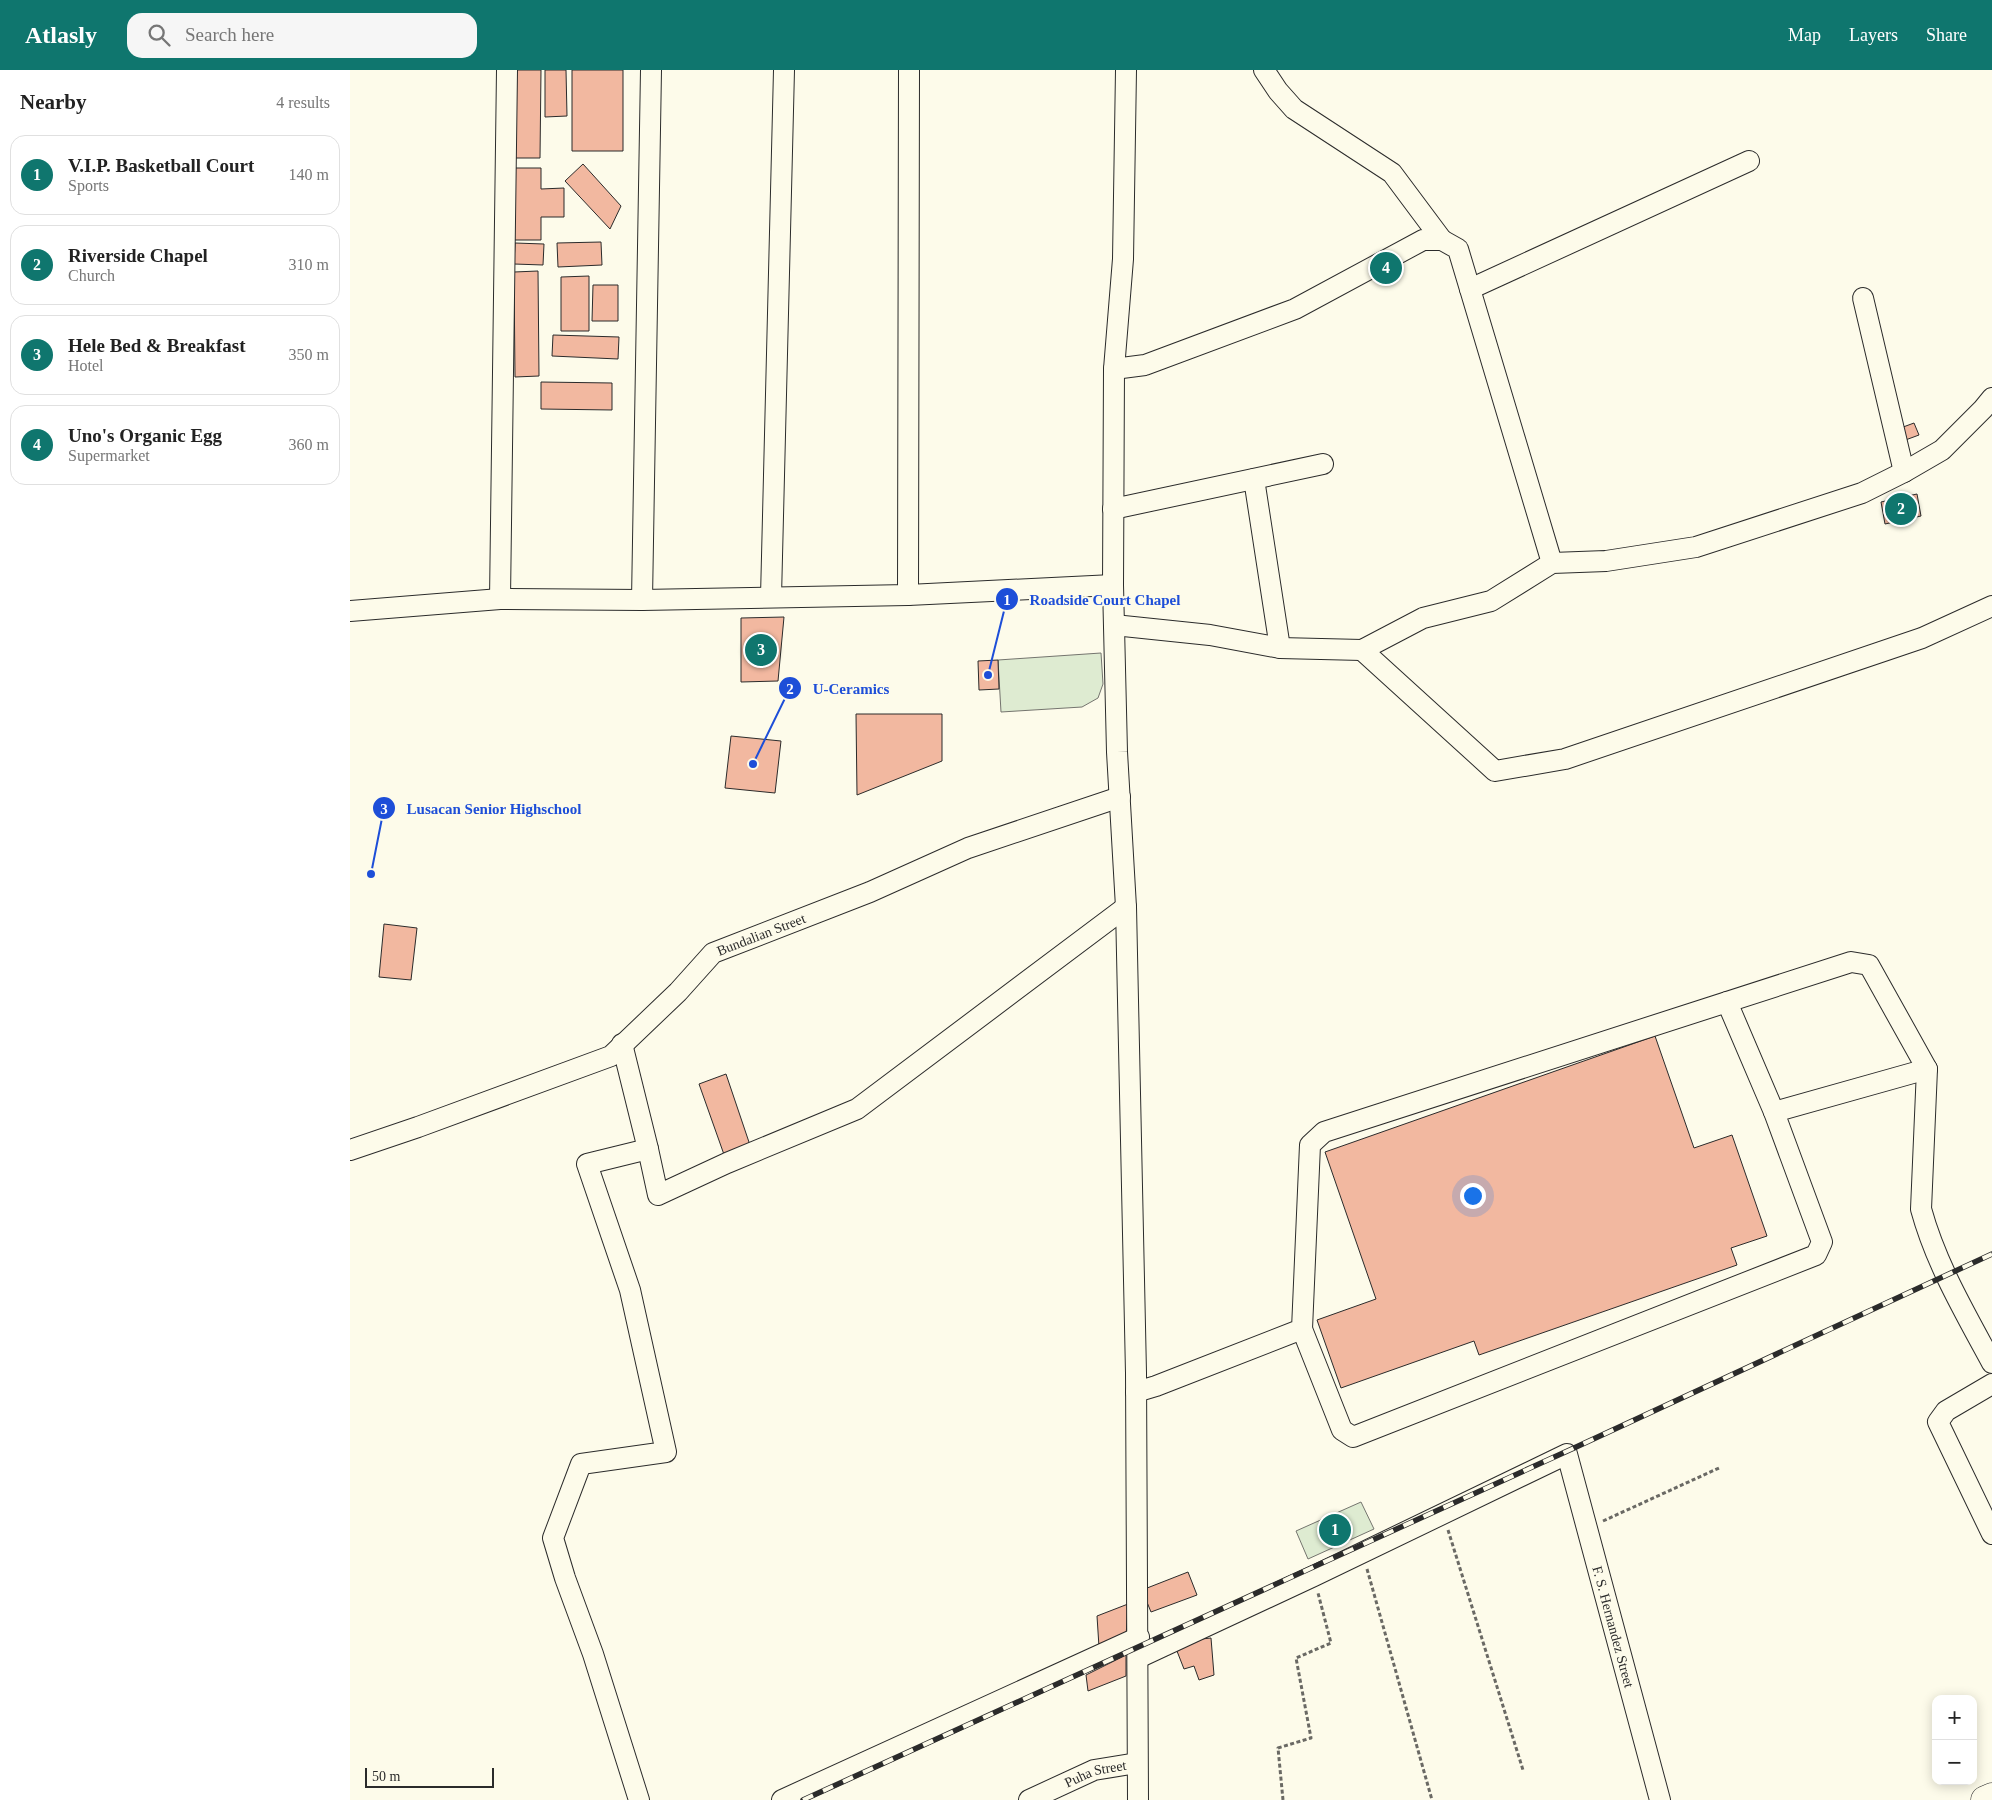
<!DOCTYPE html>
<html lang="en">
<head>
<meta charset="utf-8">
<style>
	:root { --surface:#fff; --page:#f6f6f6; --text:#222; --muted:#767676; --line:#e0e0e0; --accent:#0f766e }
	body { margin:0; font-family:"Times New Roman",serif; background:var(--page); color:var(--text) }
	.controls { position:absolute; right:15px; bottom:15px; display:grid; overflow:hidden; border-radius:10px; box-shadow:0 2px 12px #0003 }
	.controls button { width:45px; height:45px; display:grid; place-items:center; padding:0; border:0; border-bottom:1px solid var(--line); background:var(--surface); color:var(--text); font:25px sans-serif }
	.scale { position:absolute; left:15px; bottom:12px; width:129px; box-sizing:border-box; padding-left:5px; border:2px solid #2b2b2b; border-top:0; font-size:14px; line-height:18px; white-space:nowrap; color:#2b2b2b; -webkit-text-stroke:4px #fdfbea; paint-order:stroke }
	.you { position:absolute; left:1122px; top:1125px; width:18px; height:18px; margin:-12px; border:4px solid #fff; border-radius:50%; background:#1a73e8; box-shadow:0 0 0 8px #1a73e833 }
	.badge { display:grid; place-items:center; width:32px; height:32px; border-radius:50%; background:var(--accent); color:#fff; font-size:16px; font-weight:700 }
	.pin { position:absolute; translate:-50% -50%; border:2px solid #fff; box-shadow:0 1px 5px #0006 }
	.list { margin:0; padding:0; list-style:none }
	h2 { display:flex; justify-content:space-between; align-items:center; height:65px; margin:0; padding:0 20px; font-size:21px }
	h2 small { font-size:16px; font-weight:400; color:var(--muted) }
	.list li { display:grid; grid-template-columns:32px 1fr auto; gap:15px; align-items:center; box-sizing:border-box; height:80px; margin:0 10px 10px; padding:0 10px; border:1px solid var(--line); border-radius:15px }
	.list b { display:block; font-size:19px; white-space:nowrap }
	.list p { margin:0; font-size:16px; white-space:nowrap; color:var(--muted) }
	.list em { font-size:16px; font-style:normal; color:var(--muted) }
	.icon { flex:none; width:28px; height:28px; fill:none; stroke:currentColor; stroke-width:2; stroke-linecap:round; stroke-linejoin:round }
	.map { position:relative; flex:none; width:1642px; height:1730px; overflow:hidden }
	header { display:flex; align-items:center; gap:30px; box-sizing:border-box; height:70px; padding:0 25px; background:var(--accent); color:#fff }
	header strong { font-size:24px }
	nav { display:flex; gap:28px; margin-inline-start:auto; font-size:18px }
	.search { width:350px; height:45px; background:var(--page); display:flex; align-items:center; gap:12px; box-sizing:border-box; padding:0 18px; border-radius:15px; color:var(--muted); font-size:19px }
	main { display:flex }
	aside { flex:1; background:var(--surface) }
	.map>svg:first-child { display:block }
	.green { fill:#deebd1; stroke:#74746e }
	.building { fill:#f2b8a0; stroke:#2b2b2b }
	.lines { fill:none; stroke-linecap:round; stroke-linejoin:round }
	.minor-casing { stroke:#2b2b2b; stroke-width:22 }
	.highway-casing { stroke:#2b2b2b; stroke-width:29 }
	.path { stroke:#6a6964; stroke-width:3; stroke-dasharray:4 2.5; stroke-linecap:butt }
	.minor { stroke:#fdfbea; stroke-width:20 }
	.highway { stroke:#fdfbea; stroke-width:28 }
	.rail-casing { stroke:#2b2b2b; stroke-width:5.5 }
	.rail { stroke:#fdfbea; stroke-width:4; stroke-dasharray:11; stroke-linecap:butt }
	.labels { text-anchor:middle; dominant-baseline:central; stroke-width:4; stroke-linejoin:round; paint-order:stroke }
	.street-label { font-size:14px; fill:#2b2b2b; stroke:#fdfbea }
	.leader { fill:none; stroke:#1d4ed8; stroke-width:2 }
	.callout-dot { fill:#1d4ed8; stroke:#fdfbea; stroke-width:2 }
	.mark-label { font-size:15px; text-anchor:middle; font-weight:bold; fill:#fff }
	.callout-label { font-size:15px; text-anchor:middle; font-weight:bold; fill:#1d4ed8; stroke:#fdfbea; stroke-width:4; stroke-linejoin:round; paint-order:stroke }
</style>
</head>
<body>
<header>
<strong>Atlasly</strong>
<div class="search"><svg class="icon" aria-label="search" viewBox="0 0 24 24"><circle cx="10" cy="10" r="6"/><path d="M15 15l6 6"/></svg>Search here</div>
<nav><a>Map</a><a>Layers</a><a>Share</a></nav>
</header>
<main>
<aside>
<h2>Nearby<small>4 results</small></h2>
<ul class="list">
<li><span class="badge">1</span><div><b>V.I.P. Basketball Court</b><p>Sports</p></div><em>140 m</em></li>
<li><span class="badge">2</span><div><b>Riverside Chapel</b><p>Church</p></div><em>310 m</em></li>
<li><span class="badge">3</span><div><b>Hele Bed &amp; Breakfast</b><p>Hotel</p></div><em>350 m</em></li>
<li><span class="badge">4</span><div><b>Uno's Organic Egg</b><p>Supermarket</p></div><em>360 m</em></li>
</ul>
</aside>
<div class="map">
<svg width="1642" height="1730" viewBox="0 0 1642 1730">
	<rect width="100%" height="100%" fill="#fdfbea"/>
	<path class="green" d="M751,583L753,614L748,628L732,637L651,642L648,590Z
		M1011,1432L1024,1459L958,1489L946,1461Z"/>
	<path class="building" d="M162,0H191L190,88H161Z
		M195,0H216L217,46L195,47Z
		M222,0H273V81H222Z
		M233,94L271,136L260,159L215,111Z
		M163,98H191V119L214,118V147H191V170H163Z
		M251,172L252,195L208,197L207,173Z
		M165,173L194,174L193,195L164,194Z
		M188,201L189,306L165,307L164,202Z
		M239,206V261H211V207Z
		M243,215H268V251H242Z
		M203,265L269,267L268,289L202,286Z
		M191,312L262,313V340L191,339Z
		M1564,353L1569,365L1550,372L1545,360Z
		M1567,424L1571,446L1535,454L1531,432Z
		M434,547L428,611L391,612V548Z
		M648,590L649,619L629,620L628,591Z
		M506,644H592V691L507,725Z
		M381,666L431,671L425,723L375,718Z
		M34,854L67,858L61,910L29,907Z
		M1305,966L1344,1078L1382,1065L1417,1166L1381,1178L1387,1195L1129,1285L1124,1271L991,1318L967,1250L1026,1229L975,1082Z
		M376,1004L403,1084L377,1093L349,1014Z
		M838,1502L847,1525L801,1542L792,1520Z
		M778,1534L776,1567L749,1577L747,1546Z
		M861,1568L864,1605L849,1610L844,1596L834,1599L825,1576L842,1570Z
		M776,1585V1606L738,1621L736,1605Z"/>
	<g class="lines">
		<g class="minor-casing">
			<g id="minor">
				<path d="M776,0L773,189L764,299L763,515L767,682L776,837L786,1303L788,1730"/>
				<path d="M914,0L928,21L944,39L1042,103L1092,170"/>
				<path d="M1120,219L1399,91"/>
				<path d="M1513,228L1554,402"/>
				<path d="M764,299L795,295L945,239L1073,170H1092L1108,179L1202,493"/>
				<path d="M904,409L930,578"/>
				<path d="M763,439L973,394"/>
				<path d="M558,525L559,0"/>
				<path d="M421,527L434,0"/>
				<path d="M150,529L157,0"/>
				<path d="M292,530L301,0"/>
				<path d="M0,541L150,529L292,530L558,525L763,515"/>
				<path d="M764,555L860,565L930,578L1012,580L1073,548L1141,531L1202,493L1256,491L1346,477L1512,423L1554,402L1592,380L1633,339L1642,328"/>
				<path d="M1012,580L1145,701L1215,689L1572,568L1642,536"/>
				<path d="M1377,932L1424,1042"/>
				<path d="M272,974L298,1079L237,1094L280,1220L316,1382L231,1394L203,1468L215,1508L243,1584L289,1730"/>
				<path d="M298,1079L308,1125L377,1093L507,1039L776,837"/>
				<path id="s1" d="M0,1080L68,1057L261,986L328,922L363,883L520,822L618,778L770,727"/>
				<path d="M952,1259L992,1360L1003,1367L1466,1185L1472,1172L1424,1042L1577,999"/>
				<path d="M1642,1314L1596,1341L1588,1352L1642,1464"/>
				<path d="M786,1322L806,1316L952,1259L960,1075L974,1062L1501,892L1519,895L1577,999L1571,1139C1586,1194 1615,1243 1642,1293"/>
				<path id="s2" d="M788,1588L964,1506L1217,1384L1310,1730"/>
				<path d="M432,1730L789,1567"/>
				<path id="s3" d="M679,1730L744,1700L787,1693"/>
			</g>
		</g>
		<g class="highway-casing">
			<path id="highway" d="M1635,1730L1642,1727"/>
		</g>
		<path class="path" d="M1253,1451L1369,1398
			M1098,1460L1173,1700
			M1017,1499L1082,1730
			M933,1730L928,1678L961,1668L946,1588L981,1573L968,1523"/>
		<use href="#minor" class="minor"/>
		<use href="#highway" class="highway"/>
		<g class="rail-casing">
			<path id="rail" d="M453,1730L1224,1378L1642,1184"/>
		</g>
		<use href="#rail" class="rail"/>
	</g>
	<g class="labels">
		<g class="street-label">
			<text stroke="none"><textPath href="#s1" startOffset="474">Bundalian Street</textPath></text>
			<text stroke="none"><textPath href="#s2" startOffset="654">F. S. Hernandez Street</textPath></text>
			<text stroke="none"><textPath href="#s3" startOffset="72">Puha Street</textPath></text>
		</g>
	</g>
	<path class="leader" d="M638 605L657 529M403 694L440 618M21 804L34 738"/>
	<g class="callout-dot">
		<circle cx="638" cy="605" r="5"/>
		<circle cx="403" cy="694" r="5"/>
		<circle cx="21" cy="804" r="5"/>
		<circle cx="657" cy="529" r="12"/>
		<circle cx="440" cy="618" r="12"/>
		<circle cx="34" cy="738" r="12"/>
	</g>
	<g class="mark-label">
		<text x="657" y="535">1</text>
		<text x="440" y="624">2</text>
		<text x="34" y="744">3</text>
	</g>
	<g class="callout-label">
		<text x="755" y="535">Roadside Court Chapel</text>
		<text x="501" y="624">U-Ceramics</text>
		<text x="144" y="744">Lusacan Senior Highschool</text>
	</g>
</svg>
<div class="controls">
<button>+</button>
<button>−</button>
</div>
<div class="scale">50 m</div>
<div class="you"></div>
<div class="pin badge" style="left:985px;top:1460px">1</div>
<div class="pin badge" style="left:1551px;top:439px">2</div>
<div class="pin badge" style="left:411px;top:580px">3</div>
<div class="pin badge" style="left:1036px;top:198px">4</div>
</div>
</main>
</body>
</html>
